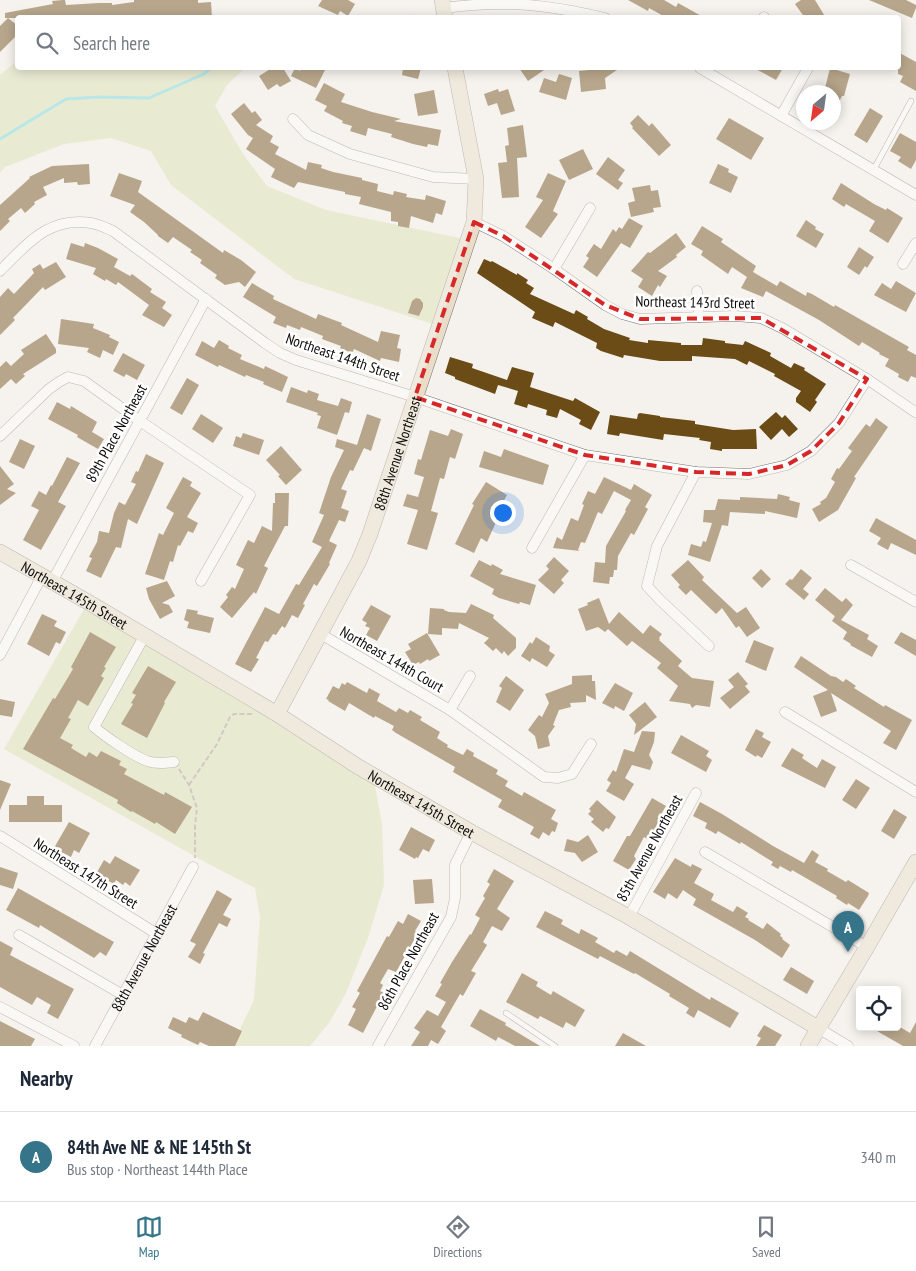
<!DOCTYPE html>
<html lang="en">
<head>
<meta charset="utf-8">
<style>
	:root { --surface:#fff; --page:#f2f2f3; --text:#1f2937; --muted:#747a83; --line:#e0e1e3; --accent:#357489 }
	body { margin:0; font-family:"PT Sans Narrow",sans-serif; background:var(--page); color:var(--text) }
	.controls { position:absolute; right:15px; bottom:15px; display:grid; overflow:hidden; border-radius:5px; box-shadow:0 2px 12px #0003 }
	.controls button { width:45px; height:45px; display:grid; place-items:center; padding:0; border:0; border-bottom:1px solid var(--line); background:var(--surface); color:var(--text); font:25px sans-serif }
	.compass { position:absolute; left:796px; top:85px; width:45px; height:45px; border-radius:50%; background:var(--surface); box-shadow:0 2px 12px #0003; rotate:209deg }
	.you { position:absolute; left:502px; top:512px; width:18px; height:18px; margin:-12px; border:4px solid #fff; border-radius:50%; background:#1a73e8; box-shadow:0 0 0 8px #1a73e833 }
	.badge { display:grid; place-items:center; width:32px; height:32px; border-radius:50%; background:var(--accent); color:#fff; font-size:16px; font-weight:700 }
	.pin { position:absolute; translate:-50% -41px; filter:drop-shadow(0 1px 2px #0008) }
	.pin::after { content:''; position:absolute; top:26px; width:18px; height:15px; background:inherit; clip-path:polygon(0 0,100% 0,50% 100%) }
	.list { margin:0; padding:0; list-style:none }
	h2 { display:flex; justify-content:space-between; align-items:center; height:65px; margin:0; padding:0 20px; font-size:21px }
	h2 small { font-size:16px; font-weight:400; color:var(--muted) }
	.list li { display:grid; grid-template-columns:32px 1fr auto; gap:15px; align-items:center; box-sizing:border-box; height:90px; padding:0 20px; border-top:1px solid var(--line) }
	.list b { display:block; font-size:19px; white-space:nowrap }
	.list p { margin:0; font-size:16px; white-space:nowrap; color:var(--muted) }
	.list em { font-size:16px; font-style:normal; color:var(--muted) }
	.icon { flex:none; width:28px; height:28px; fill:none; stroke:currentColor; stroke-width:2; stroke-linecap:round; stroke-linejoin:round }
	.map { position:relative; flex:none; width:916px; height:1046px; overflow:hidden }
	.search { position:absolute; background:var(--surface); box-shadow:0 2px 12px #0003; left:15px; right:15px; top:15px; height:55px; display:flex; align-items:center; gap:12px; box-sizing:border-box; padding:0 18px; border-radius:5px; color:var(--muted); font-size:19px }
	.sheet { height:155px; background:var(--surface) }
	nav { display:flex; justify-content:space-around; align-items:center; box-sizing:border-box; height:70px; border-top:1px solid var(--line); background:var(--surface); font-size:14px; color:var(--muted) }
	nav a { display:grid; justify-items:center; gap:2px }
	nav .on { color:var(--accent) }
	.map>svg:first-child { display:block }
	.green { fill:#dae1b1 }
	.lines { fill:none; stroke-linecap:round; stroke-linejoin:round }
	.stream { stroke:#6fdae3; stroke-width:3 }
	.building { fill:#6b4b16 }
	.lane-casing { stroke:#777470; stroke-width:6 }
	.street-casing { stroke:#777470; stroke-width:11 }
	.secondary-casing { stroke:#777470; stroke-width:16 }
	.path { stroke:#9d9a97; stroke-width:2; stroke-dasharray:5 2.5; stroke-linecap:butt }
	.lane { stroke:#fff; stroke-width:5 }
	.street { stroke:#fff; stroke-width:10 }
	.secondary { stroke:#e9ddca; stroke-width:15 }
	.marked { fill:none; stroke:#d62828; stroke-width:4; stroke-dasharray:10 6; stroke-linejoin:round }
	.labels { text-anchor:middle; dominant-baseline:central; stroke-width:5; stroke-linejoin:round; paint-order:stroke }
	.street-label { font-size:15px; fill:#0d0c0b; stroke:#fff }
</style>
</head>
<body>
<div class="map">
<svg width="916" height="1046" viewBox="0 0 916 1046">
	<rect width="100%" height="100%" fill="#f5f2ed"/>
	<path class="green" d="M17,61L18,68H245L227,85L215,106L243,154L267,186L326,210L469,240L439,326L294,279L171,185L151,151L111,138L64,144L5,167L0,173V75Z
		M88,602L373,775L382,824L384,885L369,935L346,993L329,1023L310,1046H232L254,1000L260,917L255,888L205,862L4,749Z"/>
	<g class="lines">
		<path class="stream" d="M409,18L411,16
			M0,139L66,99L99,97L149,98L204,74L211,68"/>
	</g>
	<path class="building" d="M63,0H65L66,5L99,3H112V5L134,2V0H198V3L211,2L212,18H8L18,26V34L0,52V26L8,18H5V13L53,4L52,1Z
		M322,0H348L355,4L348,16L340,11L338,15L318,6Z
		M628,0H664L676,7L678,3L705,18H667L649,8L648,11Z
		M801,0H815L826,18H805L795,4Z
		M869,0H906L916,5V8L912,18Z
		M898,52L916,62V91L900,82L903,76L898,74Z
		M272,68H283L291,81L280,87L277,84L268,90L259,76Z
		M295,68L300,71L301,68H326L316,88L291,76Z
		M403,68H421L418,79L402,75Z
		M519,68H547L528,81Z
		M611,68H620L605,78L606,89L581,92L579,71Z
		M754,68H783L776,80Z
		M830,68L850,74L844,96H842L834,111V92H824Z
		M559,74L572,78L566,100L539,92L544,78L556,82Z
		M324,83L345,94L341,102L372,112L401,119L394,121L441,130L438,146L428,144L427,147L413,144L391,137L392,134L368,128L366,136L350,131L352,126L342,123L343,121L324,111L327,106L315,100Z
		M498,89L499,92L508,89L515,111L501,115L497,103L488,106L484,94Z
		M434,90L438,113L418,116L414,94Z
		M244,103L252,113L255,111L262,120L256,125L273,136L270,142L279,147L275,154L306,170L308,162L322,165L321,168L333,172L362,178V180L378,184L377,191L393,195L394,191L407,194L406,197L425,200L426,195L446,201L442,215L436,213L433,223L411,216L409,228L398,226V222L391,221V212L359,204L361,197L345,194V192L298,182L294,188L271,177L275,169L246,149L253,138L248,135L231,114Z
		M870,108L883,116L867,143L854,135Z
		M638,115L649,126L652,123L671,145L659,156L632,128L633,127L630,123Z
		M729,118L764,138L751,160L716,139Z
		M523,125L527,157L517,158L519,197L502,198L498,163L507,162L505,146L509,145L507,128Z
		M900,133L916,142V160L911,169L898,161L901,157L890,151Z
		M583,149L593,169L569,180L559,160Z
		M608,157L625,170L618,180L623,183L618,190L596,174Z
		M89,164L90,184L78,185L77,182L64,183V178L43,187L47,195L34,202L35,204L25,213L21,208L8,219L10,221L0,231V205L30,178L29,177L52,166Z
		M718,164L729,169L728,172L738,177L731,193L709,183Z
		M119,173L142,181L138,192L223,253L224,250L241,260L256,272L245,287L239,282L225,285L215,278L217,275L200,263L202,260L190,252L192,250L173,237L168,243L158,236V235L144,222L130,212L135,205L110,196Z
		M548,173L566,181L553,211L558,214L541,238L525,227L543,200L536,197Z
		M841,183L874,204L886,210L887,208L903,218L888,243L869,231L875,221L846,204L844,207L832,199Z
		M650,185L651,191L658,190L661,207L653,208L654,212L631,217L628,203L635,201L632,188Z
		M629,218L643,226L630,248L621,243L597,277L583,267L589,258L586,256L594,244L601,249L613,229L616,232L619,227L622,229Z
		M806,220L816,227L815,229L824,234L816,248L796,236Z
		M702,226L723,239L721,242L756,266L753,272L777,286L780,281L806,296L807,292L812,294L834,307L835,305L909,347L907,350L916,355V378L911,376L908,382L898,377L899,374L885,366L889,359L879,354L880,353L862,342L859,346L819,320L766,291L763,297L741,288L747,277L732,267L728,274L701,255L703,251L691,244Z
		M676,233L686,247L676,255L677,257L658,271L667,276L660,287L658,285L652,296L638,287L643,279L631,271L648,252L650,253Z
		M71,243L84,247L85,243L98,248L118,259L114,267L130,276L132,274L152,289L150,292L166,302L162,308L172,315L164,327L142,315L149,305L118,282L116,285L106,279L105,281L93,274L96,268L66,259Z
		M859,247L874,257L867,268L865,266L859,275L847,267Z
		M484,259L491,262L492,261L517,275V273L528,280L526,283L534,288L530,294L574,314L576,310L588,317L587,319L604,329L630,338L629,340L648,343V340L681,343V345H702L703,338L725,341V343L743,345L745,341L771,353L770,356L791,368L794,363L805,368L804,370L826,384L815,400L817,402L810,412L796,402V398L801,391L774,376L775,374L749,361L747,365L735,359L692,356V361H660L624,355L623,358L601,351L596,348L597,343L555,322L553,327L532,318L535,312L477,273Z
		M56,262L66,277L45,290L43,287L13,318L15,320L0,335V297L8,288L14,294L34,273L32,269L40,264L43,269Z
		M896,281L916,293L906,312L874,295L882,283L891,289Z
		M252,283L274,296L273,299L316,319L318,314L342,323L341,325L378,342L381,331L400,335L397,348L401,349L399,362L381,358L380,361L354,349L352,353L340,348L341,346L322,339L323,336L301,327L300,330L287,325L286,328L273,323L276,317L243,297Z
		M416,298L420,299L423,303V307L419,316L408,313L412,301Z
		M61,319L94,324L93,328L110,335L109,337L119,342L113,355L103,350L100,358L87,352L89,348L58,344Z
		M46,334L56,349V353L23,374L25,376L16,384L11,379L0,389V367L6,361L11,366L24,354L21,350Z
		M219,340L229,346L228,348L242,355L240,359L264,369L265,366L288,377L282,392L263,384L264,382L246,375L245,377L219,365L218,367L195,355L202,341L214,348Z
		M123,353L145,365L137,380L126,374L124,377L113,371Z
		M450,357L473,364L472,368L507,380L512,367L534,373L530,387L573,401L575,398L600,412L591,430L579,424L581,420L560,409L557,418L546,415L547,410L528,404L527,408L514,404L518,391L498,385L495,394L455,379V377L445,373Z
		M187,378L199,385L182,415L170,408Z
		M291,387L307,393L308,390L319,394L317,400L338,406L341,398L352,402L349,413L345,412L337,435L317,428L321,416L317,415L318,413L286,402Z
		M57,402L70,409L71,406L97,422L92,432L104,439L98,449L77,437L78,435L48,419Z
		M776,412L782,418L785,415L798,429L789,437L782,429L771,440L759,427Z
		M640,413L660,416V417L695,421V424L733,430L756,429L757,449H722V451L710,449L711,442L699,440L700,438L664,434L663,440L620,433L619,436L607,434L610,415L637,419L638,414Z
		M201,414L223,428L213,443L192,429Z
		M367,414L381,419L371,451L364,448L353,471L350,470L341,489L347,491L341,508L349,511L345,522L339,520L329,541L337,545L329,563L330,564L317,586L314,584L303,604L305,605L298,618L292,615L285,628L282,626L276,635L273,634L268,642L265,641L256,658L259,659L251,672L235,664L265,607L279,614L296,584L299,585L322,547L312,542L324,515L319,513L331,477L344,450L335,447L337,439L357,445Z
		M876,418L888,427L854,477L856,478L838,510L819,522L812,509L821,504L820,502L826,498L835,482L831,479L837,468L839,469L852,451L848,448L866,424L870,427Z
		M451,429L463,434L455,459L450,457L444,479L440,478L431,511L438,513L427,550L407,544L418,510L403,506L407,494L418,497L424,477L414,474L418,459L421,460L430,430L448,436Z
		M243,433L264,440L259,455L233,446L236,436L241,438Z
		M20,439L35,446L24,469L9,462Z
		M281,446L302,470L286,485L278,476L280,475L266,460Z
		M504,449L549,465L543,485L479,467L484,451L501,457Z
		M146,454L164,463L137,524L128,519L121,548L116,547L101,578L86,571L92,558L89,557L97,542L99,531L109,533L114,513L119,502L125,505L136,484L131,482L136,471L138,472Z
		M67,457L80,463L58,502L66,506L41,550L23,540L39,510L31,506L39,491L46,495L51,485L52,486Z
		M0,466L14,484L7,489L16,493L0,505Z
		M183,477L192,482L190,486L201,493L187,517L198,523L193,533L188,531L180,546L178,545L173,562L170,561L164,580L145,574L159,533L163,535L174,513L166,508Z
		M604,477L631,490L634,484L652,495L645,507L648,509L634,535L631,533L618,556L617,570H614L613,577H610L609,584L593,582L595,562L605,563L606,546L626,511L625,510L631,500L614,491L602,514L598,512L585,543L581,542L578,550L580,551L553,548L557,537L562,540L571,518L578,521L584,505L582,504L588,491L595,494Z
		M486,482L507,495L502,504L504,506L502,509L506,512L499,522L497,520L487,542L481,538L474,553L455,544L474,505L472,504Z
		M275,493H289L288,526H285L264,566L268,568L256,594L254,592L232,618L220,607L228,597L226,595L232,587L235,589L244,569L236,565L248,540L254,543L262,526L272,531L273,503H275Z
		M778,494L790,497L789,500L800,503L797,518L765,511V514L730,512L728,526L722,525L710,562L688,555L691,544L701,547L703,541L706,542L712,523L703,522L704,510H715L718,499L740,500V497L777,499Z
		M876,518L916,540V555L891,543L888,550L877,544L881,538L869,531Z
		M554,557L569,571L561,580L564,583L554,594L538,580L549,569L546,566Z
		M479,560L491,566L492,564L503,570L500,574L536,585L530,605L520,602L519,604L499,598L492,594L494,589L470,576Z
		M688,560L704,577L702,580L737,613L746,607L760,628L747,637L739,626L736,628L722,608L716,614L691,590L686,595L678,587L680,585L671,575Z
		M761,569L771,579L762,588L752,578Z
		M801,569L812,578L803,589L809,594L804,600L785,584L790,579L792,580Z
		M167,581L175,596L162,603L169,605L173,612L160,619L149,599L146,588Z
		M825,588L842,602L846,598L853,605L841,620L869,635L867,639L878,646L872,657L850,645L851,644L843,639L847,632L832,621L835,616L837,618L815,600Z
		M599,598L609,624L619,612L643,634L650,625L662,634L659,638L660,639L659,640L682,661L678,666L692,678L714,681L710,707L696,705L692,708L690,704L669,701L678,686L657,668L661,663L632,641L627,646L608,629L605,632L598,627L586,631L578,609L588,605L587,603Z
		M471,604L494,615L493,618L516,638V648L508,656L504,651L502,654L496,648L493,651L484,643L489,638L459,623L458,629L442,628V635L428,634L430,608L444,609V610L449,612L466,613Z
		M371,605L391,616L377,641L366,635L370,628L365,626L367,623L362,620Z
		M187,609L198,611L197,614L214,618L210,633L187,628L189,622L184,620Z
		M42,614L57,621L54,626L66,632L60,644L56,642L49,656L27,644Z
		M90,632L116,647L104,667L106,668L101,676L104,678L88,706L78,700L68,718L71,719L60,738L73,745L71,748L86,757L89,752L97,757L101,751L121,761L119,765L127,769L124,774L164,795L165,792L192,807L175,834L156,822L155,824L132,811L131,812L117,803L118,800L23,749L53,698L55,699L73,669L71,667Z
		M901,632L916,640V656L894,643Z
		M427,633L440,655L429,661L428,659L420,664L419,662L413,665L405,652L411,649L408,644Z
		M536,637L550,646L549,651L555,655L547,667L532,658L530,662L521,656L530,642L532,644Z
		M754,640L774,648L766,671L745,662Z
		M801,656L831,676L836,677L843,682L846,679L856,686L854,688L884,707L885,705L912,720L896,750L883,743L891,731L831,693L837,711L821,717L813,696L828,690L794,667Z
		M148,666L176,682L164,702L165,703L147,738L121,724L133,704L131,703L136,695L132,693Z
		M738,672L748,684L745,686L750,692L730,709L720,698L734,687L728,680Z
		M592,675V681H595L596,700L586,695V702L570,703L571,707L559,710L553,725L555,726L548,736L550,746L538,749L535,736L528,730L539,715L542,717L549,703L545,694L572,684V676Z
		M506,676L524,690L510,711L496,702L502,688L499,686Z
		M347,682L367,693L369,688L380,694L377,701L396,712L399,708L408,713L410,710L422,717L420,720L440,732L437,738L448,745L447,747L463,755L467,749L474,753L473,756L498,770L496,774L508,781L505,786L522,796L524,792L556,810L551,819L558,823L555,832L552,831L549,836L543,832L539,839L530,834L534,827L498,807L502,800L453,772L455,767L396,733L392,730L394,726L375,716L374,718L349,703L345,711L328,701L329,700L326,699L333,686L339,689L342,683L345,685Z
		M615,683L633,693L624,711L615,706L614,709L602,703Z
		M0,699L15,702L12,717L0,715Z
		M645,702L657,717L634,735L636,724L629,715Z
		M756,729L764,733L762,737L771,742L762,758L757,755L756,757L745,750Z
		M642,731L655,732L654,742L649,755L653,762L650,770L632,765L625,778L634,784L624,801L606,791L611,783L607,780L613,770L616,772L624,749L634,752Z
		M681,735L709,751L706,756L712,760L706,772L671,753Z
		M792,748L804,755L802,758L817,768L822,759L836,767L825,788L781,766Z
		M856,779L870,788L856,809L842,800Z
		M0,780L11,784L0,810Z
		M27,796H44V805H62V822H9V805H27Z
		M652,798L666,806L660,816L662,818L649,840L644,837L634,856L636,859L629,870L613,861L627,836H630Z
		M597,800L616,817L609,829L606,828L603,832L591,822L594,819L588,814L591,811L589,809Z
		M700,802L722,814L773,846L804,863L812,850L819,855L815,862L828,869L827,871L846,882L848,880L869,893L868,896L859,910L848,903L847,905L836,898L837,896L792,870L791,872L780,866L778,869L771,865L773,862L741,842L740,844L718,831L716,834L705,828L707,823L693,816Z
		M894,809L907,817L894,839L881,831Z
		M69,822L90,833L79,853L74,850L71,857L54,848Z
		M411,827L435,840L429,852L423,849L418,858L416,857L415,859L399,850Z
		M588,835L598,852L582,862L575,853L564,851L567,839L578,842Z
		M115,856L140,870L130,886L125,882L123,885L116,880L114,884L96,874L104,860L110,864Z
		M675,858L691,867L692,864L702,869L694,883L714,894L711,900L733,912L737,906L748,913L745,917L749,919L748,920L763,929L767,923L781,934L780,936L783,938L782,939L790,945L782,958L755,940L693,905L696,899L683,890L677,899L668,893L665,899L653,892Z
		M0,867L18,873L13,889L0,885Z
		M494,869L514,881L497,909L510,918L502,931L492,926L483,942L487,945L471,971L476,973L463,996L460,994L441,1027L446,1031L438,1044L431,1040L428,1046H411L420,1032L414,1028L427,1010L438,1016L446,1002L435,996L442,984L440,983L452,962L470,934L471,935L480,918L475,915L485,898L483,896L490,884L487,882Z
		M432,879L434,903L415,904L413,880Z
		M18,888L114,942L106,956L100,952L94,958L40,925L39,928L6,910Z
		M217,890L232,899L223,915L231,919L227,927L219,923L203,953L205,954L200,964L188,957L196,944L190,941Z
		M545,911L563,920L561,924L579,934L581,929L598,938L595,942L614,953L616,950L627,956L630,951L710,1000L711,997L739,1013L730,1028L698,1010L694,1018L686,1013L689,1008L669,996L670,994L635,973L634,974L600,956L598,959L536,927Z
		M408,914L421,921L415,931L418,933L396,972L388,969L380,983L383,985L380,991L384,993L363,1033L348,1025L356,1009L352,1007L360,993L357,991L387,936L389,937L398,921L403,924Z
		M0,941L13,948L10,955L74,989L58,1019L47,1013L51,1005L37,997L32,1005L0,987Z
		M791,967L814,981L807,994L783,980Z
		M522,973L538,982L536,986L551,995L553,991L585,1010L575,1027L566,1022L563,1028L540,1016L538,1019L506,1002Z
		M480,1009L506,1023L505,1025L540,1046H515L498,1037L496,1041L470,1026Z
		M203,1012L242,1031L235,1046H209L200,1042L198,1045L181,1037L182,1035L168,1028L173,1017L186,1023L189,1017L198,1021Z
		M0,1021L35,1039L31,1046H0Z
		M916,1022V1046H903L870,1027H900L910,1033Z
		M764,1025L782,1035L775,1046H756L761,1038L757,1036Z
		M623,1033L646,1046H615Z"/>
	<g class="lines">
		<g class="lane-casing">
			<path id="lane" d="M874,169L911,101
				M506,1013L555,1046"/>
		</g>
		<g class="street-casing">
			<g id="street">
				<path d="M444,8C505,0 545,4 605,18"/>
				<path d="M764,17V18"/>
				<path d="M700,68L916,195"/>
				<path d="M781,116L808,68"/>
				<path d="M293,119L308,135L350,154L433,177L476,179"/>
				<path d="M474,222L503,236L554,269L605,305L622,314L640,319L735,316L761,318L784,329L867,379L915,412"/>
				<path d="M903,264L916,243"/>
				<path d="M554,269L590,208"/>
				<path d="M0,271C27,244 49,216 91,223C98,224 106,228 113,231L265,343L280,353L296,360L415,397L585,455L696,472L749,474L787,465L811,451L839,423L867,379"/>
				<path d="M697,291L699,317"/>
				<path d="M0,436L49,389L59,382L68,377L84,381L140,421L250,495L201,581"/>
				<path d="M696,472L657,546L647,586L660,600L709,646"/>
				<path d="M532,548L585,455"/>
				<path d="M851,565L916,602"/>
				<path d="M52,582L206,299"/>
				<path d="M319,633L450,710L544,777L558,778L572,774L591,744"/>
				<path d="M145,635L94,727C106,737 132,755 147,761C156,764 165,763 174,762"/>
				<path d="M0,655L42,576"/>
				<path d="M450,710L470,676"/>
				<path d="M785,712L916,792"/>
				<path d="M0,836L157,934"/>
				<path d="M705,852L867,947"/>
				<path d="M629,917L696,793"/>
				<path d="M19,935L123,995"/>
				<path d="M0,1007L74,1046"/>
				<path d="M818,1028L848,1046"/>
				<path id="s1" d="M95,1046L193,867"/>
				<path d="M378,1046L451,917L455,898V865L471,832"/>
			</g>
		</g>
		<g class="secondary-casing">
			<g id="secondary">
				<path d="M442,0L445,18"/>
				<path id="s2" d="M0,552L88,602L277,714L357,766L471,832L629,917L818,1028"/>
				<path id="s3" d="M277,714L359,561L370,534L474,222L476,179L455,68"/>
				<path d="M808,1046L867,947L916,862"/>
			</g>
		</g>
		<path class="path" d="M179,769L189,785L197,808L195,825V858
			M189,785L217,744L230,717L234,714H252"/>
		<use href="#lane" class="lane"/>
		<use href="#street" class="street"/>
		<use href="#secondary" class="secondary"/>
	</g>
	<path d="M0 0H916V1046H0ZM474,222L503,236L605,305L640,319L761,318L867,379L839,423L811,451L787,465L749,474L696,472L585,455L415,397Z" fill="#f5f2ed" fill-opacity=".55" fill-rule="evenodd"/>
	<path class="marked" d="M474,222L503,236L605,305L640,319L761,318L867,379L839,423L811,451L787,465L749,474L696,472L585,455L415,397Z"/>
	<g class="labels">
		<g class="street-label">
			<text transform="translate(695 302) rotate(1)">Northeast 143rd Street</text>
			<text transform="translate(343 357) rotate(19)">Northeast 144th Street</text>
			<text transform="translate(116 433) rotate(-61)">89th Place Northeast</text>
			<text stroke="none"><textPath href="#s3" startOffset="288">88th Avenue Northeast</textPath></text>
			<text stroke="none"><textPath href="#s2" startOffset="86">Northeast 145th Street</textPath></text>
			<text transform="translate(392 659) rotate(30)">Northeast 144th Court</text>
			<text stroke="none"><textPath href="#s2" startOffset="491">Northeast 145th Street</textPath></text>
			<text transform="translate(649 848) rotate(-61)">85th Avenue Northeast</text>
			<text transform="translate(86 873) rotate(32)">Northeast 147th Street</text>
			<text stroke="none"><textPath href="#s1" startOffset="101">88th Avenue Northeast</textPath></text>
			<text transform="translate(408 961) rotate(-61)">86th Place Northeast</text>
		</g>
	</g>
</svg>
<div class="controls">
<button><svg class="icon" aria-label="locate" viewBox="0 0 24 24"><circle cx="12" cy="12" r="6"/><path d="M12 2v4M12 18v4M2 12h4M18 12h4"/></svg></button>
</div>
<svg class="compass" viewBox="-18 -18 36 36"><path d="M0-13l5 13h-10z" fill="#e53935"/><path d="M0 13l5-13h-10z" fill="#747a83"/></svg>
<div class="you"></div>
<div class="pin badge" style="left:848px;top:952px">A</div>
<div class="search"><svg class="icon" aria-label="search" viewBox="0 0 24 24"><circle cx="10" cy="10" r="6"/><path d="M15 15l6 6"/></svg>Search here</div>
</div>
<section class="sheet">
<h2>Nearby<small></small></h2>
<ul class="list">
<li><span class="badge">A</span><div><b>84th Ave NE &amp; NE 145th St</b><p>Bus stop · Northeast 144th Place</p></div><em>340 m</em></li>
</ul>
</section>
<nav>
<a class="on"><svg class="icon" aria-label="map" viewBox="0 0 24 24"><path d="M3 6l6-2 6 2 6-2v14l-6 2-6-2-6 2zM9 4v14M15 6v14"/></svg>Map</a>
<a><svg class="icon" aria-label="directions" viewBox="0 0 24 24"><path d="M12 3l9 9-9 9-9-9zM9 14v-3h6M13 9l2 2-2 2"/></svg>Directions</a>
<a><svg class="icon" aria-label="saved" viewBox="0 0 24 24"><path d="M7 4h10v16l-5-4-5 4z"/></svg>Saved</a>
</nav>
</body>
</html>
